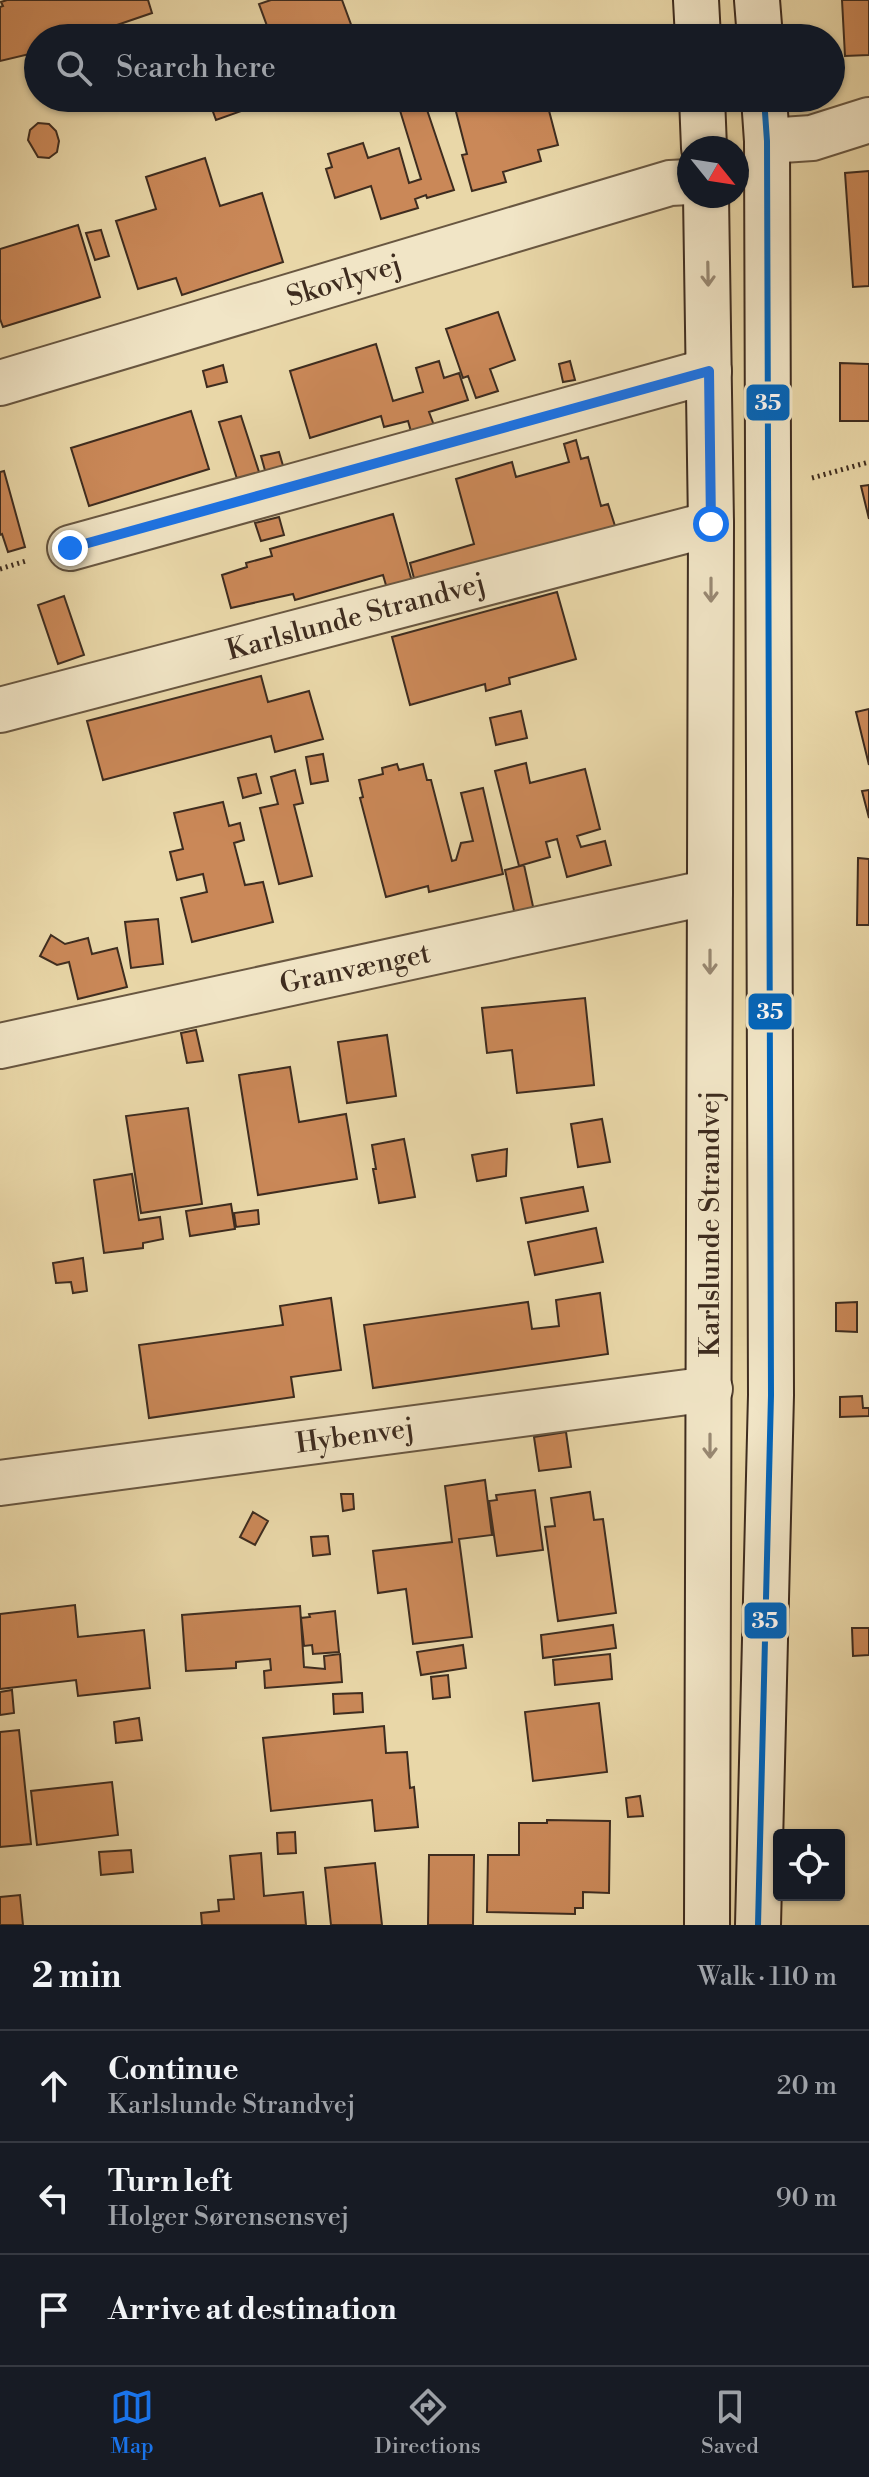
<!DOCTYPE html>
<html lang="en">
<head>
<meta charset="utf-8">
<style>
	:root { --surface:#171b24; --page:#20242c; --text:#f1f3f6; --muted:#9ea1a6; --line:#363941; --accent:#1a73e8 }
	body { margin:0; font-family:"Libre Bodoni",serif; background:var(--page); color:var(--text) }
	.controls { position:absolute; right:24px; bottom:24px; display:grid; overflow:hidden; border-radius:8px; box-shadow:0 2px 6px #0004 }
	.controls button { width:72px; height:72px; display:grid; place-items:center; padding:0; border:0; border-bottom:2px solid var(--line); background:var(--surface); color:var(--text); font:40px sans-serif }
	.compass { position:absolute; left:677px; top:136px; width:72px; height:72px; border-radius:50%; background:var(--surface); box-shadow:0 2px 6px #0004; rotate:120deg }
	.stop { position:absolute; width:24px; height:24px; margin:-18px; border:6px solid #1a73e8; border-radius:50%; background:#fff }
	.stop.end { background:#1a73e8; border-color:#fff; box-shadow:0 2px 8px #0008 }
	.list { margin:0; padding:0; list-style:none }
	h2 { display:flex; justify-content:space-between; align-items:center; height:104px; margin:0; padding:0 32px; font-size:34px }
	h2 small { font-size:26px; font-weight:400; color:var(--muted) }
	.list li { display:grid; grid-template-columns:52px 1fr auto; gap:24px; align-items:center; box-sizing:border-box; height:112px; padding:0 32px; border-top:2px solid var(--line) }
	.list b { display:block; font-size:30px; white-space:nowrap }
	.list p { margin:0; font-size:26px; white-space:nowrap; color:var(--muted) }
	.list em { font-size:26px; font-style:normal; color:var(--muted) }
	.icon { flex:none; width:44px; height:44px; fill:none; stroke:currentColor; stroke-width:2; stroke-linecap:round; stroke-linejoin:round }
	.map { position:relative; flex:none; width:869px; height:1925px; overflow:hidden }
	.search { position:absolute; background:var(--surface); box-shadow:0 2px 6px #0004; left:24px; right:24px; top:24px; height:88px; display:flex; align-items:center; gap:20px; box-sizing:border-box; padding:0 28px; border-radius:44px; color:var(--muted); font-size:30px }
	.sheet { height:440px; background:var(--surface) }
	nav { display:flex; justify-content:space-around; align-items:center; box-sizing:border-box; height:112px; border-top:2px solid var(--line); background:var(--surface); font-size:22px; color:var(--muted) }
	nav a { display:grid; justify-items:center; gap:4px }
	nav .on { color:var(--accent) }
	.map>svg:first-child { display:block }
	.building { fill:#ca8858; stroke:#3e2c1f; stroke-width:2 }
	.lines { fill:none; stroke-linecap:round; stroke-linejoin:round }
	.street-casing { stroke:#695741; stroke-width:48 }
	.secondary-casing { stroke:#3e2c1f; stroke-width:48 }
	.path { stroke:#3e2c1f; stroke-width:5; stroke-dasharray:2 4; stroke-linecap:butt }
	.street { stroke:#f1e5c6; stroke-width:44 }
	.secondary { stroke:#f1e5c6; stroke-width:44 }
	.bus-1-casing { stroke:#f1e5c6; stroke-width:12 }
	.bus-1 { stroke:#0065bd; stroke-width:6 }
	.oneway { stroke:#988872 }
	.route { stroke:#1a73e8; stroke-width:10 }
	.labels { text-anchor:middle; dominant-baseline:central; stroke-width:6; stroke-linejoin:round; paint-order:stroke }
	.street-label { font-size:28px; fill:#3e2c1f; stroke:#f1e5c6 }
	.line-badge { stroke:#f1e5c6; stroke-width:3 }
	.badge-label { font-size:22px; text-anchor:middle; font-weight:bold; fill:#fff }
</style>
</head>
<body>
<div class="map">
<svg width="869" height="1925" viewBox="0 0 869 1925">
	<rect width="100%" height="100%" fill="#e9d7a8"/>
	<filter id="stains"><feTurbulence type="fractalNoise" baseFrequency=".0025" numOctaves="4"/><feColorMatrix values="0 0 0 0 .2 0 0 0 0 .09 0 0 0 0 .02 0 0 0 .5 -.17"/></filter>
	<radialGradient id="worn" r=".72"><stop offset=".6" stop-color="#630" stop-opacity="0"/><stop offset="1" stop-color="#630" stop-opacity=".3"/></radialGradient>
	<path class="building" d="M7,0H148L152,13L79,38H38V52L0,61V7L3,6L1,2Z
		M271,0H342L356,38H259L270,34L259,4Z
		M842,0H869V55L845,56Z
		M208,98H278L216,120Z
		M409,98H423L454,190L427,198L426,195L415,199L418,208L381,219L371,186L335,198L326,169L332,167L328,154L363,143L368,158L399,148L409,183L421,179L398,104L410,100Z
		M477,98H556V101L547,103L558,145L538,150L541,161L503,172L506,182L472,191L462,155L467,154L454,104Z
		M38,123L49,124L56,131L59,141L57,152L49,158L38,157L28,140L30,130Z
		M205,158L220,206L262,193L283,262L182,295L176,278L138,289L116,221L156,209L146,177Z
		M869,171V286L853,287L845,173Z
		M78,225L100,297L3,327L0,319V249Z
		M101,230L109,256L95,260L86,233Z
		M498,312L515,360L490,369L498,391L476,398L468,376L463,378L446,329Z
		M376,344L393,401L423,392L416,368L439,361L444,378L459,373L468,400L429,412L435,428L412,435L408,421L384,427L381,416L310,438L290,371Z
		M570,361L575,380L563,382L559,364Z
		M840,363L869,364V421H840Z
		M223,365L227,382L207,387L203,371Z
		M191,411L209,469L89,506L71,448Z
		M241,416L260,475L238,482L219,422Z
		M576,440L581,459L588,457L601,506L608,504L616,529L416,586L410,563L474,544L456,479L512,462L516,477L569,462L564,444Z
		M279,452L284,469L266,474L261,456Z
		M4,471L25,547L8,552L2,534L0,535V472Z
		M869,485V519L861,486Z
		M393,514L413,585L388,592L383,575L295,600L293,594L231,608L222,575L247,567L246,563L272,556L270,549Z
		M279,517L284,535L261,541L255,523Z
		M557,592L576,659L509,678L510,684L486,691L485,684L410,705L392,637Z
		M64,596L84,655L58,664L38,605Z
		M261,676L268,702L309,691L323,739L275,752L271,736L103,780L87,721Z
		M869,709V765L856,712Z
		M521,711L527,738L496,745L490,718Z
		M323,754L328,781L311,784L306,757Z
		M526,763L530,783L585,769L600,829L577,836L581,847L605,841L611,865L567,877L557,839L546,842L550,857L519,866L495,771Z
		M397,764L399,770L423,764L427,780H431L452,861L456,860L461,843L473,841L461,793L483,788L503,874L429,892L428,886L386,897L360,798L363,797L359,780L383,774L382,768Z
		M295,770L303,803L294,805L312,876L279,884L260,808L278,804L271,777Z
		M256,774L261,793L243,798L238,778Z
		M869,790V818L862,791Z
		M223,802L229,826L240,823L244,840L234,843L245,885L263,882L273,922L192,942L181,898L207,892L203,874L177,880L170,852L183,849L174,813Z
		M858,858L869,859V925H857Z
		M524,865L534,911L515,915L505,870Z
		M158,919L163,964L131,968L125,922Z
		M51,935L65,944L88,938L92,954L117,948L127,987L78,999L69,962L57,965L40,956Z
		M585,998L594,1085L517,1093L512,1050L487,1053L482,1008Z
		M196,1030L203,1061L187,1063L181,1033Z
		M387,1035L396,1096L347,1103L338,1042Z
		M290,1067L299,1122L346,1114L357,1179L258,1195L239,1075Z
		M188,1108L202,1204L141,1213L126,1116Z
		M602,1119L610,1162L578,1167L571,1124Z
		M404,1139L415,1197L379,1203L373,1169H376L372,1145Z
		M507,1149L506,1176L477,1181L472,1155Z
		M132,1174L139,1220L160,1217L163,1239L143,1243V1248L104,1253L94,1180Z
		M583,1187L588,1211L526,1223L521,1198Z
		M231,1204L235,1229L190,1236L186,1211Z
		M258,1210L259,1224L236,1227L234,1213Z
		M596,1228L603,1262L535,1275L528,1242Z
		M83,1258L87,1291L73,1293L71,1282L56,1283L53,1263Z
		M600,1293L608,1354L373,1388L364,1325L528,1302L532,1329L559,1326L556,1300Z
		M331,1298L341,1370L291,1377L294,1397L149,1418L139,1345L283,1325L280,1306Z
		M857,1302V1332L836,1331V1303Z
		M862,1396L863,1408H869V1416L840,1417V1397Z
		M566,1432L571,1467L539,1471L534,1437Z
		M485,1480L492,1535L459,1539L472,1637L413,1644L406,1589L378,1593L373,1551L452,1542L445,1486Z
		M535,1490L543,1550L497,1556L489,1501L497,1500L496,1495Z
		M590,1492L594,1520L603,1519L616,1613L558,1621L545,1527L555,1526L551,1498Z
		M341,1494H353L354,1509L343,1511Z
		M253,1512L268,1521L255,1545L240,1537Z
		M328,1536L330,1554L313,1556L311,1537Z
		M75,1605L78,1637L144,1630L150,1688L78,1696L76,1680L0,1689V1614Z
		M300,1606L304,1667L325,1669L324,1656L340,1654L342,1682L265,1688L264,1671L271,1670L270,1659L236,1662V1668L186,1671L182,1615Z
		M335,1611L339,1652L313,1654L312,1645L304,1646L301,1618L310,1617L309,1614Z
		M613,1625L616,1648L543,1658L541,1635Z
		M852,1628H869V1655L853,1656Z
		M463,1645L466,1668L421,1675L417,1652Z
		M610,1654L612,1679L555,1685L553,1660Z
		M448,1675L450,1697L433,1699L431,1677Z
		M12,1690L14,1713L0,1715V1692Z
		M362,1693L363,1712L334,1714L333,1694Z
		M599,1703L607,1772L533,1781L525,1712Z
		M139,1718L142,1740L116,1743L114,1722Z
		M384,1726L386,1753L407,1752L410,1788L414,1787L418,1827L375,1831L372,1800L271,1811L263,1738Z
		M19,1730L31,1844L0,1847V1732Z
		M112,1782L118,1835L37,1845L31,1791Z
		M640,1796L643,1816L628,1817L626,1798Z
		M547,1820L610,1821L609,1893L583,1892V1908H575V1914L487,1912L488,1855H519V1823H547Z
		M295,1832L296,1853L278,1854L277,1833Z
		M131,1850L133,1872L101,1875L99,1852Z
		M261,1853L264,1896L303,1892L306,1925H202L201,1913L219,1911L218,1900L234,1899L230,1856Z
		M429,1855H474L473,1925H428Z
		M375,1863L382,1925H331L325,1868Z
		M20,1895L23,1925H0V1897Z"/>
	<g class="lines">
		<g class="street-casing">
			<path id="street" d="M767,141L812,138L869,120
				M0,383L670,183L689,182
				M70,548L709,371
				M0,710L711,524
				M0,1046L710,892
				M0,1483L710,1389"/>
		</g>
		<g class="secondary-casing">
			<path id="secondary" d="M696,0L698,38
				M757,0L760,38
				M702,98L704,148
				M706,196L711,524L707,1925
				M758,1925L771,1395L767,141L764,98"/>
		</g>
		<path class="path" d="M812,478L869,462
			M0,569L26,561"/>
		<use href="#street" class="street"/>
		<use href="#secondary" class="secondary"/>
		<g class="bus-1-casing">
			<path id="bus-1" d="M758,1925L771,1395L767,141L764,98"/>
		</g>
		<use href="#bus-1" class="bus-1"/>
	</g>
	<defs><path id="oneway-shaft" d="M-6 0H5M1.5-3L5.5 0L1.5 3" fill="none" stroke-width="1.6" stroke-linecap="round" stroke-linejoin="round" transform="scale(2)"/></defs>
	<g class="oneway">
		<use href="#oneway-shaft" transform="translate(708 274) rotate(89)"/>
		<use href="#oneway-shaft" transform="translate(711 590) rotate(90)"/>
		<use href="#oneway-shaft" transform="translate(710 962) rotate(90)"/>
		<use href="#oneway-shaft" transform="translate(710 1446) rotate(90)"/>
	</g>
	<g class="lines">
		<path class="route" d="M70,548L709,371L711,524"/>
	</g>
	<g class="labels">
		<g class="street-label">
			<text transform="translate(344 281) rotate(-17)">Skovlyvej</text>
			<text transform="translate(356 617) rotate(-15)">Karlslunde Strandvej</text>
			<text transform="translate(355 969) rotate(-12)">Granvænget</text>
			<text transform="translate(710 1224) rotate(-90)">Karlslunde Strandvej</text>
			<text transform="translate(355 1436) rotate(-8)">Hybenvej</text>
		</g>
	</g>
	<g class="line-badge">
		<rect x="745" y="383" width="46" height="39" rx="8" fill="#0065bd"/>
		<rect x="747" y="992" width="46" height="39" rx="8" fill="#0065bd"/>
		<rect x="743" y="1601" width="45" height="39" rx="8" fill="#0065bd"/>
	</g>
	<g class="badge-label">
		<text x="768" y="410">35</text>
		<text x="770" y="1019">35</text>
		<text x="765" y="1628">35</text>
	</g>
	<rect width="100%" height="100%" filter="url(#stains)"/>
	<rect width="100%" height="100%" fill="url(#worn)"/>
</svg>
<div class="controls">
<button><svg class="icon" aria-label="locate" viewBox="0 0 24 24"><circle cx="12" cy="12" r="6"/><path d="M12 2v4M12 18v4M2 12h4M18 12h4"/></svg></button>
</div>
<svg class="compass" viewBox="-18 -18 36 36"><path d="M0-13l5 13h-10z" fill="#e53935"/><path d="M0 13l5-13h-10z" fill="#9ea1a6"/></svg>
<div class="stop" style="left:711px;top:524px"></div>
<div class="stop end" style="left:70px;top:548px"></div>
<div class="search"><svg class="icon" aria-label="search" viewBox="0 0 24 24"><circle cx="10" cy="10" r="6"/><path d="M15 15l6 6"/></svg>Search here</div>
</div>
<section class="sheet">
<h2>2 min<small>Walk · 110 m</small></h2>
<ul class="list">
<li><svg class="icon" aria-label="ahead" viewBox="0 0 24 24"><path d="M12 20V5M6 11l6-6 6 6"/></svg><div><b>Continue</b><p>Karlslunde Strandvej</p></div><em>20 m</em></li>
<li><svg class="icon" aria-label="left" viewBox="0 0 24 24"><path d="M17 20v-9H6M10 6l-5 5 5 5"/></svg><div><b>Turn left</b><p>Holger Sørensensvej</p></div><em>90 m</em></li>
<li><svg class="icon" aria-label="arrive" viewBox="0 0 24 24"><path d="M6 21V4h12l-3 4 3 4H6"/></svg><div><b>Arrive at destination</b></div></li>
</ul>
</section>
<nav>
<a class="on"><svg class="icon" aria-label="map" viewBox="0 0 24 24"><path d="M3 6l6-2 6 2 6-2v14l-6 2-6-2-6 2zM9 4v14M15 6v14"/></svg>Map</a>
<a><svg class="icon" aria-label="directions" viewBox="0 0 24 24"><path d="M12 3l9 9-9 9-9-9zM9 14v-3h6M13 9l2 2-2 2"/></svg>Directions</a>
<a><svg class="icon" aria-label="saved" viewBox="0 0 24 24"><path d="M7 4h10v16l-5-4-5 4z"/></svg>Saved</a>
</nav>
</body>
</html>
